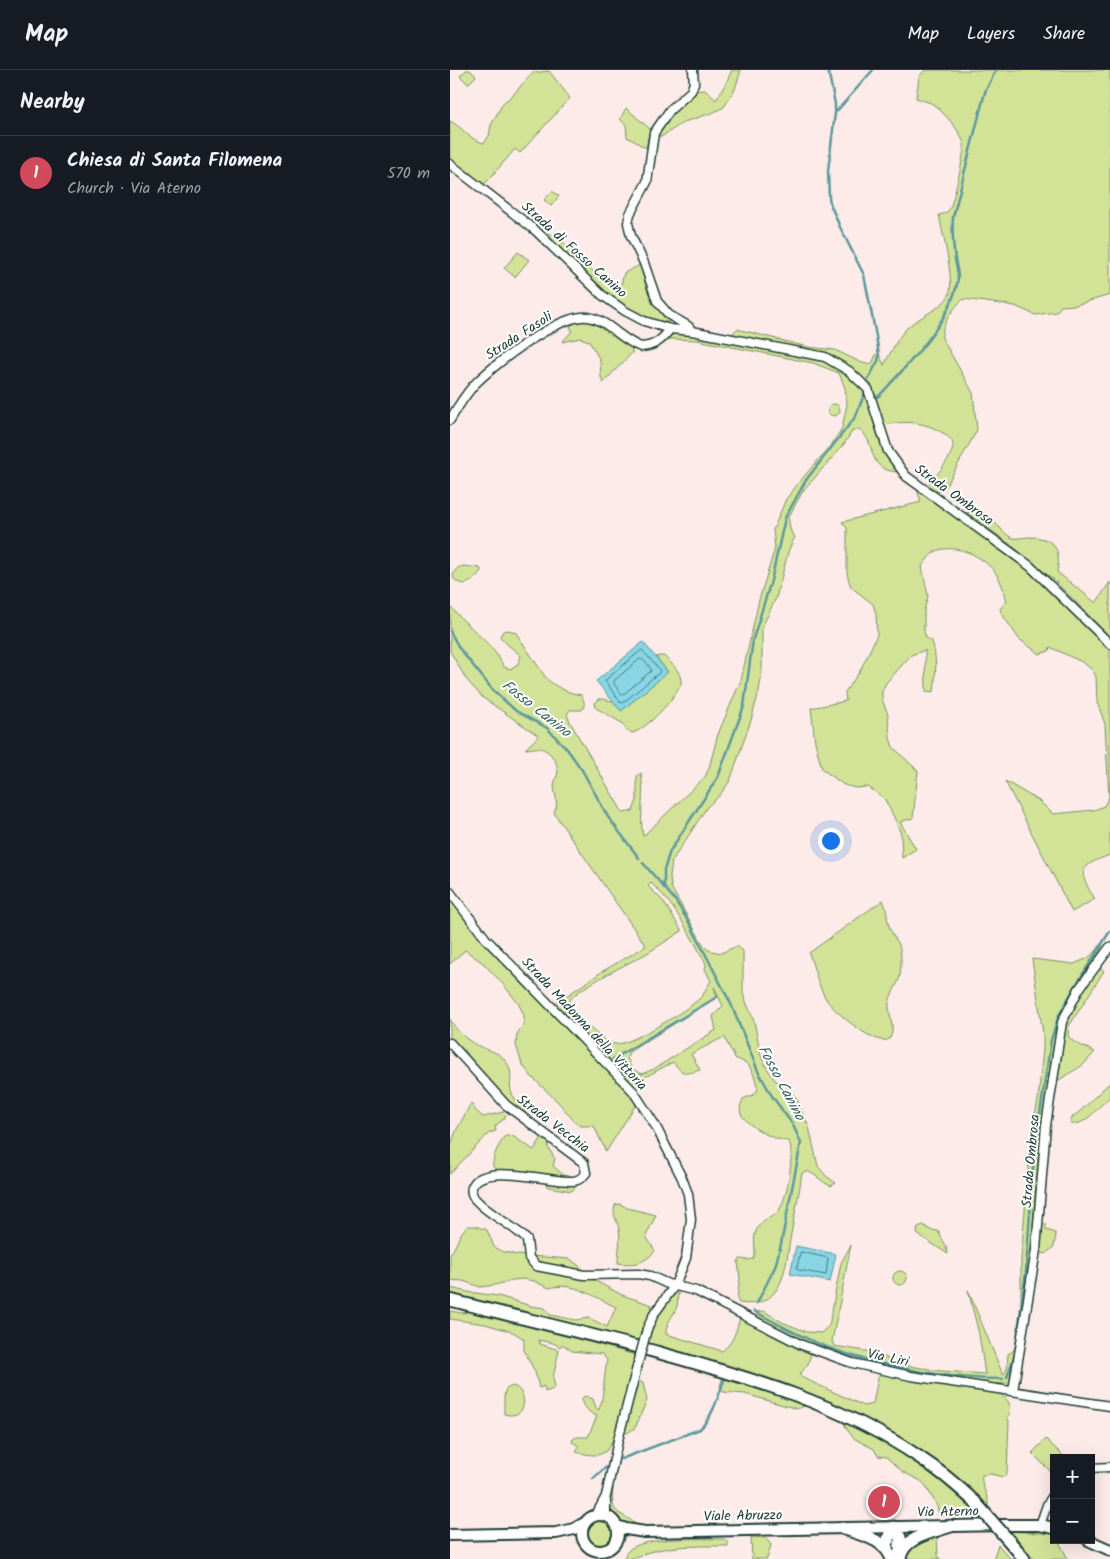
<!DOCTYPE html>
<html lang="en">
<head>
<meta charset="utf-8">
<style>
	:root { --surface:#171b24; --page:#20242c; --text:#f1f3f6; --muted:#9ea1a6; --line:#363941; --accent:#d1495b }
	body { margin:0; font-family:Kalam,sans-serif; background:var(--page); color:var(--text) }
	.controls { position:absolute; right:15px; bottom:15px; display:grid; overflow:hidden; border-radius:0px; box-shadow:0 5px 20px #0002 }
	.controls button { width:45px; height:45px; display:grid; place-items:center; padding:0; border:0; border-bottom:1px solid var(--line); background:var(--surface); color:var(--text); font:25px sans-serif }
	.you { position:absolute; left:380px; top:770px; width:18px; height:18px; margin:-12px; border:4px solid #fff; border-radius:50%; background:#1a73e8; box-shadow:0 0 0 8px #1a73e833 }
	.badge { display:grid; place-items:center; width:32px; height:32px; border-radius:50%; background:var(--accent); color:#fff; font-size:16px; font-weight:700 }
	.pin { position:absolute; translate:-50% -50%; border:2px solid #fff; box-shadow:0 1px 5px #0006 }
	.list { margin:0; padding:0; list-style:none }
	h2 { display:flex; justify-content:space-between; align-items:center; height:65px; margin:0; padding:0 20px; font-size:21px }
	h2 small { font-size:16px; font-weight:400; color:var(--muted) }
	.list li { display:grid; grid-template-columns:32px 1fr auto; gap:15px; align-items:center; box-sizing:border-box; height:75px; padding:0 20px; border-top:1px solid var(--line) }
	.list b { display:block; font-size:19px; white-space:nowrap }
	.list p { margin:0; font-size:16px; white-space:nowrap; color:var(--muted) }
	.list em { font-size:16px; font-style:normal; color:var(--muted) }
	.map { position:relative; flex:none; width:660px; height:1489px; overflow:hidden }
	header { display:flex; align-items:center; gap:30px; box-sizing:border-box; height:70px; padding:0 25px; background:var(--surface); border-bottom:1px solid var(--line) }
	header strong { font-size:24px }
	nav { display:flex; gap:28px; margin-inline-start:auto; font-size:18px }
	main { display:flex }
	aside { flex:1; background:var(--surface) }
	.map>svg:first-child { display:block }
	.green { fill:#d2e397; stroke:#789066; fill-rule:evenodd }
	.water { fill:#87d5e5; stroke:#5d989e }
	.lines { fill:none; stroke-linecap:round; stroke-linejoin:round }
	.shore { stroke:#497a7b; stroke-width:1 }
	.stream { stroke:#5d989e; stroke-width:2.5 }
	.minor-casing { stroke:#1f3d34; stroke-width:11 }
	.major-casing { stroke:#1f3d34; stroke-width:14 }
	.highway-casing { stroke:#1f3d34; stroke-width:15 }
	.minor { stroke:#fff; stroke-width:8 }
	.major { stroke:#fff; stroke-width:10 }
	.highway { stroke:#fff; stroke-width:11 }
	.minor-bridge-casing { stroke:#1f3d34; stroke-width:11; stroke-linecap:butt }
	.highway-bridge-casing { stroke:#1f3d34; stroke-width:15; stroke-linecap:butt }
	.minor-bridge { stroke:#fff; stroke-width:8 }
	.highway-bridge { stroke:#fff; stroke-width:11 }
	.labels { text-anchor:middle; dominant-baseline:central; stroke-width:4; stroke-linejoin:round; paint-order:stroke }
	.street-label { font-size:14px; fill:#1f3d34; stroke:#fff }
	.water-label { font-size:15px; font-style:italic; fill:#396360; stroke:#fff }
</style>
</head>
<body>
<header>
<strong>Map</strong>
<nav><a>Map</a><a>Layers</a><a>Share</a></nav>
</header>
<main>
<aside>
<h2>Nearby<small></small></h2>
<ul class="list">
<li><span class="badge">1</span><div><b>Chiesa di Santa Filomena</b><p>Church · Via Aterno</p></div><em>570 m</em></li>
</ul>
</aside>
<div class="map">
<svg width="660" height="1489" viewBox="0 0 660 1489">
	<rect width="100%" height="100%" fill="#fcebe8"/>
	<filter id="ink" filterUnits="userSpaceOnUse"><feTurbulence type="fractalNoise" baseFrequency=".02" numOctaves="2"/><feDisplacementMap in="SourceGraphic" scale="10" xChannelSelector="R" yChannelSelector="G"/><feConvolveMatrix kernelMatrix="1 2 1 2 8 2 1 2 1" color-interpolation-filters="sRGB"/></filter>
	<g filter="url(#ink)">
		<path class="green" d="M16,0H20L26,6L18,14L10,6Z
			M282,0H291L285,19L274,37L262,43L234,52L211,67L205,64L213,49L242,21L255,20L266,30L275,15Z
			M475,0H660V225L626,235L611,236L606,242L585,245L565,236L514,229C504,236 491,255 492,268L523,323L527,360L495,418L488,422L478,415C486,406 503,387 503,375C503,370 497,365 493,363C473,351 454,350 432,356L413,310L405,301L390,291L375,283L281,265L287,259L358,277L385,280L412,293L420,294L423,292L426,284L430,286L434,295C441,282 448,266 459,256C469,247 493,238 499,225C505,210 492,162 489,145C494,144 496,143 499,140C503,133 515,83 514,75C512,62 492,40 481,33C476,31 471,30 466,28L469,7Z
			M99,1L120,28L70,83L65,79L34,115L0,92V51C13,57 19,70 34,73L39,66L41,55L53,33L63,25L82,3Z
			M176,38L200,59L196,78L177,67L176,55L170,49Z
			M102,121L109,126L101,136L94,130Z
			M85,156C95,162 106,166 115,174C130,186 152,215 170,219L174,203L190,195L198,223L222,250L221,251C216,253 211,251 206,250C157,237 120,190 85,156Z
			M68,182L79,190L65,207L54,198Z
			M130,250L146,251L180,274L182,279V283L153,313L151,307L150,290L139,271L130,268L112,272L122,261L120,256Z
			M225,263H237L372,290C389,296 410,308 417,326C421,337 422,349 426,360C431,375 439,388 447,402C416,399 428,378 411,360H403L394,374L353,421L338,448L341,462L345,467L339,479L326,528L312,557V603L309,621L302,647L280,711L269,726L257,737L222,791L220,806L221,817L251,871L258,880L271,883L287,876L293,881V924L304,951L311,986L317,998L325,1010L345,1026L359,1057L368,1096L376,1106L386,1113L381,1116C371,1112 366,1104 356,1101L352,1103C349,1124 345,1144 341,1164C335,1197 335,1240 289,1233L287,1229L290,1208L288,1192L290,1189L298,1190L303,1189C308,1179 301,1170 307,1159C313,1147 321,1149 327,1143C337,1133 345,1083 339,1071C325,1071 298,1057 291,1044C289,1038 291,1034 293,1029L305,1024L308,1019L304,1005L298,994L285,988L274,967L241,984L250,1000C235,1005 232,1004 223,992L182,1014L105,934L153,901L196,876L104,743C109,733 105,727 104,717C104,711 107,707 108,702C108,692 100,680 90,678C85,677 80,679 75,679L89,666L33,628L16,609L0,581V536C17,557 43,573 54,597L60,599L68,594L71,586C64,579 56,575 50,566L53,561L59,560L66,563L96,608C105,617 118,623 131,625C134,631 136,634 132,640H120L117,644L120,652L173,743L183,741L187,730V706L191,703C195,724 189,745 193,766L255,707L259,698L268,664L291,610L309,530L325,478L323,460L336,429L356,404L382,374L392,358L397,334L395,318L389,303L363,293L247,270L221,269L210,276L218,266ZM201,813C225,834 241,866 256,894L255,899L261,911C257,916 256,920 253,925C245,936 179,976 166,974C157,974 147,964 140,958C130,950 122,943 119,931C128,917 182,892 199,882C210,875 221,868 232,861L213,831L198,816ZM264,917L273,936L263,946L266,960L204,999L192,1004L182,999L177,988L179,982L267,927Z
			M378 340a6 6 0 1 1 12 0a6 6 0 1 1-12 0Z
			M468,416L579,497L660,578V785C629,796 627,801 645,829L622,842L555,711L589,731L603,744L644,740L654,736L659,727L655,654L647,632L646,607L643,601L634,593L600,577L599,581L590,584L569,569L552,544L550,539L557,531C554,522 552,513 547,505C536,488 510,474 489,480C482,482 477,490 472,496L478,526L474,540V561L476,568L482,571C487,587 486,605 484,622L476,621L475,580L461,585L436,613L432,621V629L438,645L440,668L443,677L468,701L463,748L450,752L466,779L452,788L451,764L444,747L434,728L418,717L405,718L394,715L372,699L365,672L361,638L396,631L395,622L410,601L427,565L426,544L423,534L401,517L397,504V458L392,452L471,432L468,423Z
			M516,442C527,444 536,446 545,453C550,457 556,466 563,468C568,469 575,467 579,467C603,467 612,478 607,502L646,533L660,512V567L604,510L561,475Z
			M14,496L30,498L31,501C23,511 14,520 3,508C4,501 6,497 14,496Z
			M209,586H214C222,594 232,602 231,614C223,630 199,657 183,663L177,661L172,653L146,638L145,633L149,629C154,628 158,631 163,631L171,641L218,602L206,587Z
			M0,829C35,878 81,922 125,965C145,985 172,1009 186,1034L156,1082L144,1056H131L125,1052L108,1032L82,1007L72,994L66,975L67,964L74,954V945L68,933L53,914L33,893L15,880L0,894Z
			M433,830C438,841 436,848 440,859C442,865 447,870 449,875C452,883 451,897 450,906C448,915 440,924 439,934C438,944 446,959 440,968C430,981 381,939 376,929C368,915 364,898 359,883Z
			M653,875L609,952L603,977L589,1079L578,1212L571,1251V1189L581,1067L588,1030L593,979V964L582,889L624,894L638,888Z
			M647,897L654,901L619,956L618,966L624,972L645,982L633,995L604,1013L613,953L623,934Z
			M0,949C6,961 18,972 31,977C38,980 47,982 52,987C67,1002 57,1011 62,1024C65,1031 73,1036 76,1043L75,1045L57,1034L0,971Z
			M660,1013V1027C648,1036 637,1056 620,1054L622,1047C633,1041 648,1022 660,1013Z
			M21,1033L25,1040L33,1047L53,1042L56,1045L54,1049L45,1056L46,1061L39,1063L0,1104V1078L6,1061Z
			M94,1064L99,1070L98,1077L105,1089L103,1096L123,1113L132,1110L122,1121L98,1117L91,1109L59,1107L43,1097C42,1086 48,1077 54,1067L61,1065L84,1080Z
			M170,1134L177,1138L206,1145L196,1166L205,1181C194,1194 184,1195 168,1193C168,1182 171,1170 169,1159C167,1150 162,1145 165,1135Z
			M591,1154H596V1160L603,1162L606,1164L604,1177L595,1184L593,1183L588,1177Z
			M473,1155L480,1160L488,1161L495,1174L498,1184L467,1164L468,1157Z
			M18,1156H25L37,1160L44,1177L51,1181L67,1185L120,1189L133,1199L138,1207L172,1225L202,1235L188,1273L0,1225V1218L18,1222L48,1226L81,1236L95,1238L100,1245L126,1250L139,1248L157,1257L166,1237C144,1227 124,1211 99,1218L84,1211L73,1209L63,1210L45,1215L30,1217L13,1211L0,1210V1184C8,1175 8,1163 18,1156Z
			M401,1175L382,1271L384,1276L422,1282L437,1288L439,1293L492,1301L535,1304L529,1264L518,1220L553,1305L557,1299L558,1284L563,1281L568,1272L564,1303L560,1312C543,1321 400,1290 377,1281C353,1271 331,1259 308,1247L306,1242L314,1241L332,1252L357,1262L371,1263L379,1256L391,1193Z
			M443 1208a7 7 0 1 1 14 0a7 7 0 1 1-14 0Z
			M229,1223C227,1228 228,1231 227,1236C224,1246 215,1253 216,1264L272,1281C283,1274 287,1259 290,1247L361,1284L358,1294L350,1304L351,1307L414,1336L423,1334L428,1307L432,1302L550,1324C558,1329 562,1335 560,1345L557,1347L559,1351L557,1404L553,1407L541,1404L532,1405C530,1416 539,1425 538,1435L535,1436L508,1412L353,1322L293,1301L196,1274C202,1257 209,1229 229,1223Z
			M0,1241L12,1243L22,1241L123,1267L185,1285C181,1303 167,1372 156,1381C148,1388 135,1384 126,1382L129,1376L122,1372L123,1369L127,1367H138L147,1346C139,1343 133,1337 132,1328L135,1326L143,1329L146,1338L149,1340C154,1326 154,1305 157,1290L152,1284L122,1281L112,1274L110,1277L103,1273L88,1270L90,1274L109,1280L103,1308L105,1317L101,1320L95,1322L94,1316L89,1318L85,1302L74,1280V1269L63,1262L35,1254L0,1249Z
			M273,1306L324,1323L355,1336L347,1339L295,1324L273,1322L270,1316Z
			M186,1310L193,1313L197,1330L185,1358L177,1363L174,1361Z
			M63,1316C78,1320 79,1351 54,1344V1326L56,1319Z
			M392,1350C405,1356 418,1362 430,1368C466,1388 498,1417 528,1445L489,1446L487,1436L476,1416L471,1411L453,1402L436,1387L428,1386L424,1379L405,1369L398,1361Z
			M596,1369L615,1388H604V1405L582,1383Z
			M163,1418C160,1450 172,1439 187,1456C163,1452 156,1442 163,1418Z
			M138 1463a12 12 0 1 1 24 0a12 12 0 1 1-24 0Z
			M561,1461L604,1464V1470H608L618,1489H584Z
			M487,1464L488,1486L490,1489H453L459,1477Z
			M301,1467L316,1468L321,1475L317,1489H302Z
			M274,1469L278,1472V1476C252,1476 224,1475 199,1482C189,1485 183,1489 173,1489C175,1486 176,1482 180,1479C199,1466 250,1469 274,1469Z
			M548,1475L561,1489H543Z"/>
		<path class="water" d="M193,572L218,602L171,641L146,611Z
			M346,1176L386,1184L380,1212L340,1204Z"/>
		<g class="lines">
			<path class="shore" d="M192,580L209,599L210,602L174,632L171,633L155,611Z
				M190,589C194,589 201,597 201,601L175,623L172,624L164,614V611Z
				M351,1182L378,1188L376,1205L348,1200L347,1198Z"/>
			<path class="stream" d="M378,0L385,34V43
				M417,311L428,291L429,285L426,266L414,205L390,157L381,136L379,128L378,101L385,43L423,0
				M426,327L429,326C457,295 503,250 508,208C508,202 506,195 505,189C503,174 502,161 503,147L535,22L546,0
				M0,561L9,578L42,619L66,641L97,658L117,679L132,700L158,747L189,788
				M193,793L225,830L240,854L281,934L308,1001L322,1026L343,1055L351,1073L331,1174L325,1197L307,1233
				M214,818V800L220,781L268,707L294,636L303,569L321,511L335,448L356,410L406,346L415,322
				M163,989L267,927
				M304,1241C329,1255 361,1272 388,1281C437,1298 502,1309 553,1309
				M557,1307L565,1284L576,1201L584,1084L601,970L609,945L626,915L660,861
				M171,1389L250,1359C263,1346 268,1327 274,1310
				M143,1409L156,1397"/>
			<g class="minor-casing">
				<path id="minor" d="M0,94L85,160L152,225L175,241L194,251L220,259L242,261L375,287L399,301L418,319L438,381L456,406L580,496L660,574
					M242,261L238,256L219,245L207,231L194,193L181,166L178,153L180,144L197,112L204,63L220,40L241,21L244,13L243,0
					M0,350C7,338 15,325 24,315C43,295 110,243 138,247C158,250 172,271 191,277C205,276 212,270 220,259
					M0,822L36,869L183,1021L205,1055L232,1108L238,1124L241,1149L236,1188L225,1215L204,1244L197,1259
					M0,973L56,1035L134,1093L136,1103C133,1107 129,1110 124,1111C102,1113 35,1092 23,1115C20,1120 22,1125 25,1129C40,1146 64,1155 77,1170L79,1188L86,1196L134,1205L188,1204L200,1206L218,1214L246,1221L352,1275L402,1293L461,1306L660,1336
					M563,1321L586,1180L596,1055L612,952L629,919L660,877
					M641,1398L660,1397
					M146,1445L156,1426L169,1366L187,1297
					M156,1446V1431
					M590,1455L597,1435L604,1424"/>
			</g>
			<g class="major-casing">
				<path id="major" d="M132 1463a18 18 0 1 1 36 0a18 18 0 1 1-36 0Z
					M167,1456L176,1459L195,1462L554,1455H590L604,1458
					M0,1465L106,1463L124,1459L136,1452
					M638,1470L660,1480"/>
			</g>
			<g class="highway-casing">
				<path id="highway" d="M0,1230C70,1248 140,1264 210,1283C300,1308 391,1334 469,1387C489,1400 508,1416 525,1432
					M392,1458C411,1465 434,1468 442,1489
					M437,1478L438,1468L444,1457L450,1467V1484
					M567,1480L574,1489
					M450,1489C452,1467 483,1462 501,1456"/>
			</g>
			<use href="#minor" class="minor"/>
			<use href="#major" class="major"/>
			<use href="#highway" class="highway"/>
			<g class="minor-bridge-casing">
				<path id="minor-bridge" d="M187,1297L197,1259"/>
			</g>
			<g class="highway-bridge-casing">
				<path id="highway-bridge" d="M525,1432L567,1480"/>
			</g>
			<use href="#minor-bridge" class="minor-bridge"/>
			<use href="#highway-bridge" class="highway-bridge"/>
		</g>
	</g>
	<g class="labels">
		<g class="street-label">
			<text transform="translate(124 180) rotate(42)">Strada di Fosso Canino</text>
			<text transform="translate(69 266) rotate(-33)">Strada Fasoli</text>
			<text transform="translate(504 425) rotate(36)">Strada Ombrosa</text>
			<text transform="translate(134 954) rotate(47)">Strada Madonna della Vittoria</text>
			<text transform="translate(103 1054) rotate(37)">Strada Vecchia</text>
			<text transform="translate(581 1091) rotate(-85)">Strada Ombrosa</text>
			<text transform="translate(438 1288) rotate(12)">Via Liri</text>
			<text transform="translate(498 1442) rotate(-1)">Via Aterno</text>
			<text transform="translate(293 1446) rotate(-1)">Viale Abruzzo</text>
		</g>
		<g class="water-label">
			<text transform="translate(86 639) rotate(38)">Fosso Canino</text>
			<text transform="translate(331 1013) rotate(62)">Fosso Canino</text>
		</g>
	</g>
</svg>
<div class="controls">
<button>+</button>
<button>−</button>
</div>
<div class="you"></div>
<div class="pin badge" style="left:434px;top:1432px">1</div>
</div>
</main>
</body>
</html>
